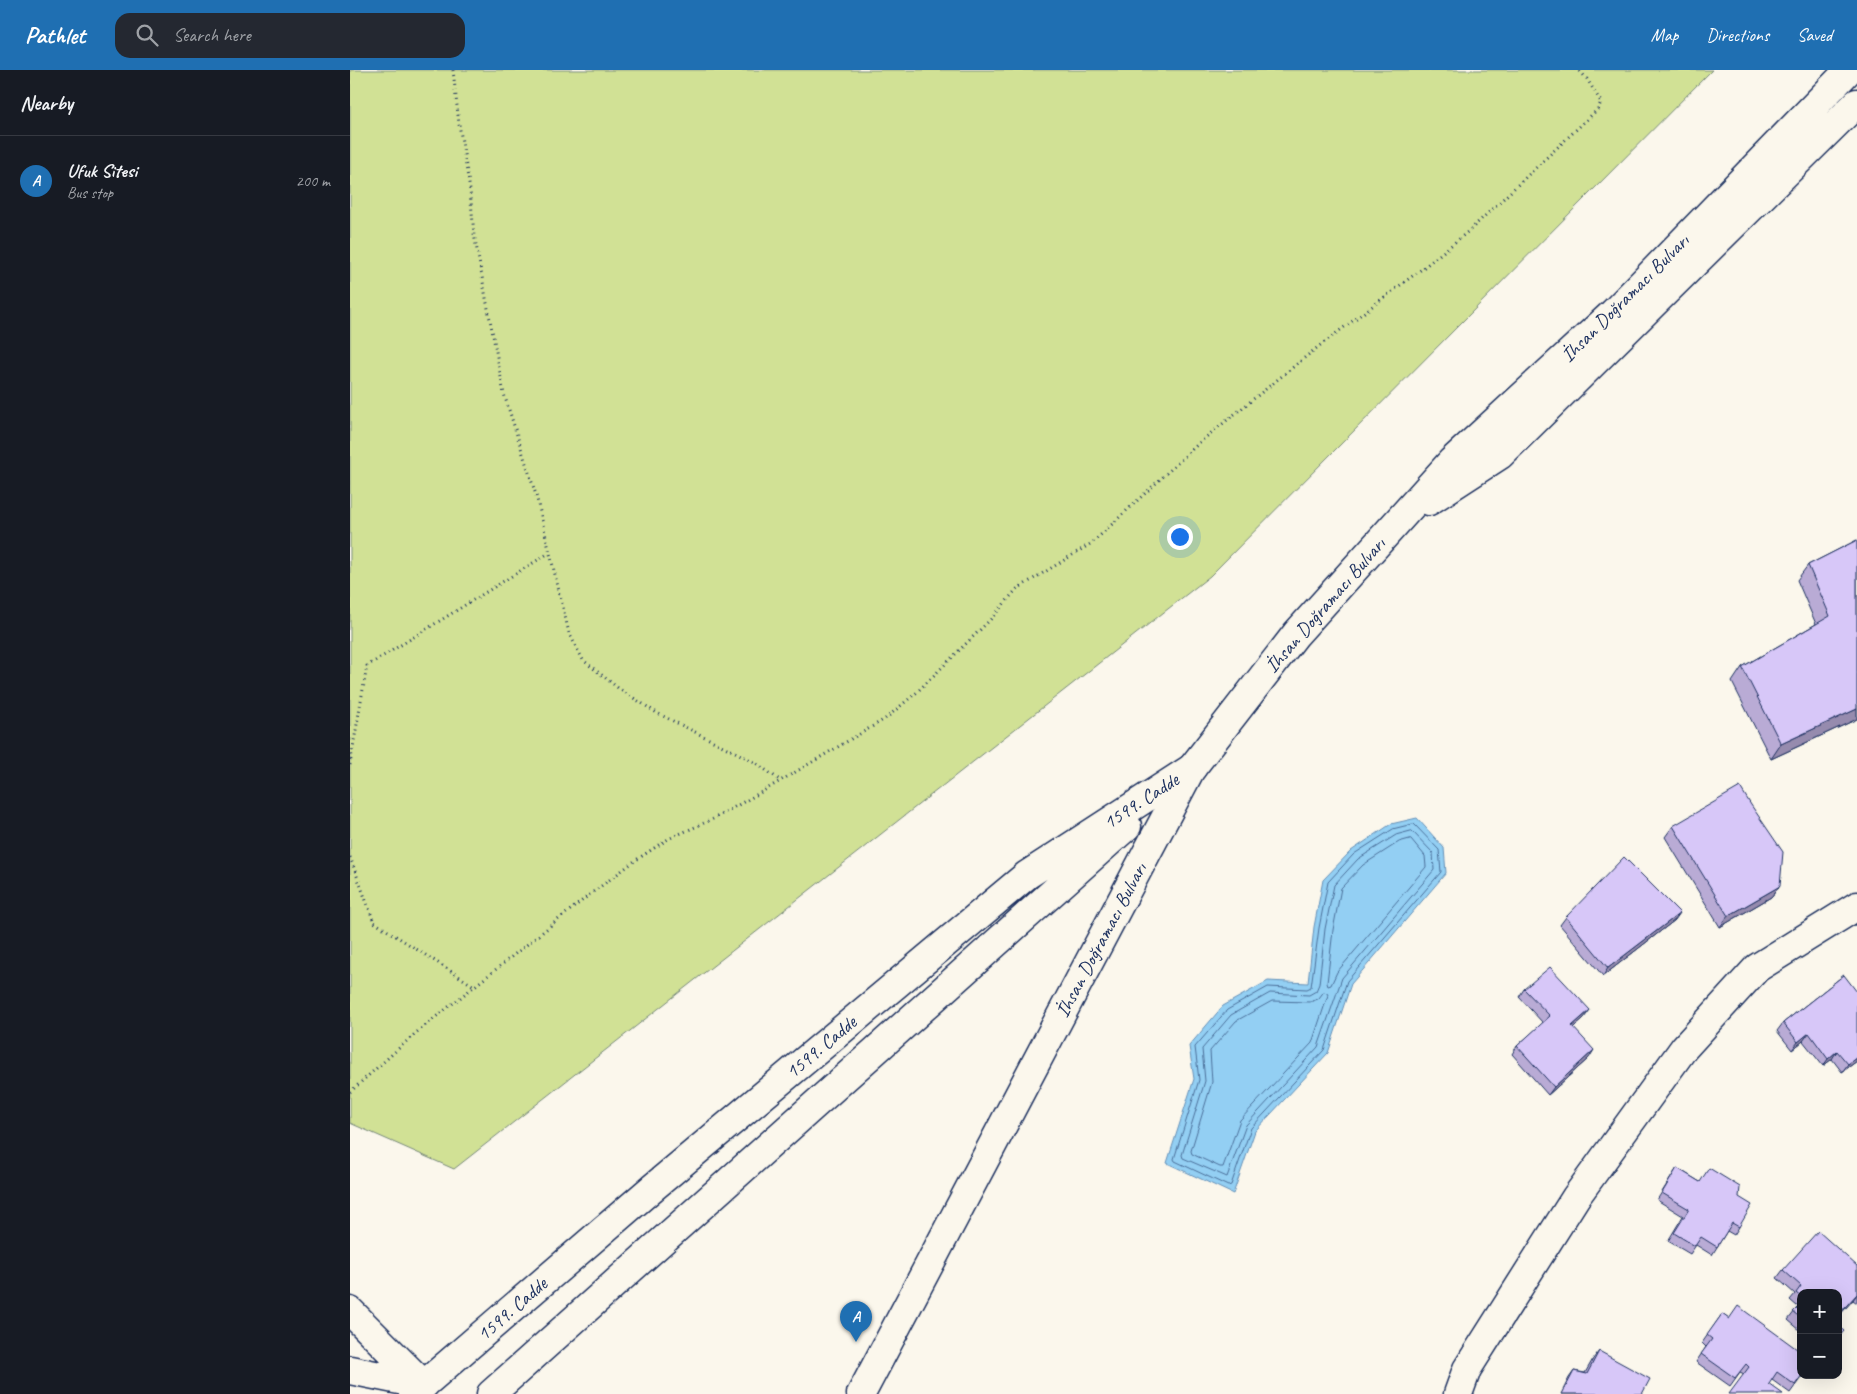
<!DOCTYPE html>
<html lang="en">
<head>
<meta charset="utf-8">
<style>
	:root { --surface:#171b24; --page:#242831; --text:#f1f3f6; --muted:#9ea1a6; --line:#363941; --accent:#1f6fb2 }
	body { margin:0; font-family:Caveat,sans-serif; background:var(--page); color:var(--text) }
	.controls { position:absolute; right:15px; bottom:15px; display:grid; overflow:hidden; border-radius:10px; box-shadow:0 5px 20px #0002 }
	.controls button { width:45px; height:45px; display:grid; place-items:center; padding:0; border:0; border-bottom:1px solid var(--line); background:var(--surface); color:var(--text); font:25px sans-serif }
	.you { position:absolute; left:829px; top:466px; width:18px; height:18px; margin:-12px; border:4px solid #fff; border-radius:50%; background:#1a73e8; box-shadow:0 0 0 8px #1a73e833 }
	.badge { display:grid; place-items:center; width:32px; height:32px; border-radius:50%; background:var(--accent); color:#fff; font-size:16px; font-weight:700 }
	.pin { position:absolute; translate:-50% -41px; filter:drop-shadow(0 1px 2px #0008) }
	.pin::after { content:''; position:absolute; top:26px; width:18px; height:15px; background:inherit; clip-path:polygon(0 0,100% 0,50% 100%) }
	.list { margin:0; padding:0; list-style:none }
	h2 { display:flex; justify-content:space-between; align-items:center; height:65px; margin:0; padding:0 20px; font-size:21px }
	h2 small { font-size:16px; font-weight:400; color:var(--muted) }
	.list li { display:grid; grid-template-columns:32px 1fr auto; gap:15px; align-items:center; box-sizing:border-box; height:90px; padding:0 20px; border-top:1px solid var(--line) }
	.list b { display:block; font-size:19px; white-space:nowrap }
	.list p { margin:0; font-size:16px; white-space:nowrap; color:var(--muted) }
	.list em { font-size:16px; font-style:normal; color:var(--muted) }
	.icon { flex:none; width:28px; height:28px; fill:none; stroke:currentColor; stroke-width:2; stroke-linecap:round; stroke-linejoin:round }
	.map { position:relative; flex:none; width:1507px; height:1324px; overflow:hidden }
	header { display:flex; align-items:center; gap:30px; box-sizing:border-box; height:70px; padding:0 25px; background:var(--accent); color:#fff }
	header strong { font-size:24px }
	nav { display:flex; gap:28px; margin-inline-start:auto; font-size:18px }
	.search { width:350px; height:45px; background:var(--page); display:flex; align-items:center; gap:12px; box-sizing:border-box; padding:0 18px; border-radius:15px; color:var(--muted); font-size:19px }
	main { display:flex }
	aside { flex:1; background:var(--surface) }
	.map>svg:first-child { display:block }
	.green { fill:#d1e195; stroke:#76887a }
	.water { fill:#93cff3; stroke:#638fb7 }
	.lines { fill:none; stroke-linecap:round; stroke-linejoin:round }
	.shore { stroke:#4b6f9a; stroke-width:1 }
	.minor-casing { stroke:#1b2f5e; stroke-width:31 }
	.tertiary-casing { stroke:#1b2f5e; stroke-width:31 }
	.secondary-casing { stroke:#1b2f5e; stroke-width:31 }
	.path { stroke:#1b2f5e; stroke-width:3; stroke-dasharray:1 4; stroke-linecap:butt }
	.minor { stroke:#fbf7ec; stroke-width:28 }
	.tertiary { stroke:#fbf7ec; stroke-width:28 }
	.secondary { stroke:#fbf7ec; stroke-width:28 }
	.wall { fill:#b9abd5; stroke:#1b2f5e }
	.shaded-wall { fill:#968bae; stroke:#1b2f5e }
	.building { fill:#d7c7f8; stroke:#1b2f5e }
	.labels { text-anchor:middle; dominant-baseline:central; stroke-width:4; stroke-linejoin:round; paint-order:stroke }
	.street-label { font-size:20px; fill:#1b2f5e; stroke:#fbf7ec }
</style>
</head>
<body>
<header>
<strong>Pathlet</strong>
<div class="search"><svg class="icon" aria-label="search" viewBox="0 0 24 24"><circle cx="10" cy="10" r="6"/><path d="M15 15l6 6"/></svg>Search here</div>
<nav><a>Map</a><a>Directions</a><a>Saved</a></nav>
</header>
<main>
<aside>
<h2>Nearby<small></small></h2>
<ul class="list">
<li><span class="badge">A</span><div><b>Ufuk Sitesi</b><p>Bus stop</p></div><em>200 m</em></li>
</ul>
</aside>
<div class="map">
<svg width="1507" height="1324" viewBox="0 0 1507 1324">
	<rect width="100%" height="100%" fill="#fbf7ec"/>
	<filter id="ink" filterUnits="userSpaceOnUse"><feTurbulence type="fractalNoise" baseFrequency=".02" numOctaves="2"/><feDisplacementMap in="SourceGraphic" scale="10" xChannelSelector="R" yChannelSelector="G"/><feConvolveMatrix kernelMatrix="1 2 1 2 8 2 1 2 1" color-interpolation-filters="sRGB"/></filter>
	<g filter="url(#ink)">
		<path class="green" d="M0,0H1362L860,506L104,1099L0,1053Z"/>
		<path class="water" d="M1067,748L1094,778L1096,803L1001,914L978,983L905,1061L883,1124L817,1093L844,1009L839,976L873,936L918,911L958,913L964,857L973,810L1001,781L1041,754Z"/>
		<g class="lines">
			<path class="shore" d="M1064,754L1089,780L1091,802L997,911L974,980L901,1058L881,1115L878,1116L825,1091L824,1089L849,1010L845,977L877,940L918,917L957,919L961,917L969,858L978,812L1004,784L1043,759Z
				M1062,761L1083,783L1084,800L992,908L968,977L896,1055L877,1107L833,1088L832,1085L855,1011L852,979L881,945L920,923L959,925L966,921L969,914L975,859L984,815L1008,789L1046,765Z
				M1061,769L1075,786L1076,797L987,902L981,915L978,916L977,913L983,860L991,818L1013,795L1049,772Z
				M974,922L977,923L978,925L962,973L890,1050L873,1097H870L842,1084L841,1081L862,1012L860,981L886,951L922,931L960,932L968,929Z"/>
			<g class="minor-casing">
				<path id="minor" d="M0,1241L74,1315
					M0,1300L74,1315
					M1108,1324L1117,1299L1226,1127L1334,978L1407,898L1507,836"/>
			</g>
			<g class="tertiary-casing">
				<path id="tertiary" d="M63,1324L300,1120L677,805L842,698
					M141,1324L777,756
					M511,1324L841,699"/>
			</g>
			<g class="secondary-casing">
				<path id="secondary" d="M1079,431L1150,385L1507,33
					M842,698L946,564L1102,391L1263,243L1499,0"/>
			</g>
			<path class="path" d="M103,0L109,54L120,120L124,164L154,324L186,425L219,563L233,590L268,618L307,643L403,691L431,711
				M0,695L17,596L199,483
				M0,787L24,852L124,916
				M0,1022L67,962L243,822L286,790L318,769L363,749L415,720L535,649L566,623L639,551L667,519L742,473L850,372L968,277L1068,202L1120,160L1248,39L1251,32L1237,9L1229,0"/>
			<use href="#minor" class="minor"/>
			<use href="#tertiary" class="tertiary"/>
			<use href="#secondary" class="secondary"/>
		</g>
		<path class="wall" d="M1507,470V649L1421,689L1382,612L1392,597L1466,554L1447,510L1458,495Z
			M1323,756L1430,816L1421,827L1370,857L1315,767Z
			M1216,847L1325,850L1253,906L1210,855Z
			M1494,905L1507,991L1492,1002L1482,989L1473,996L1453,971L1442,980L1427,961L1433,953Z
			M1174,919L1234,948L1223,957L1239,988L1198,1025L1162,984L1167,976L1193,953L1169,927Z
			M1327,1098L1350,1112L1389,1127V1157L1384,1165L1377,1161L1362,1185L1346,1175L1340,1184L1318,1171L1333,1146L1307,1130Z
			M1507,1196V1233L1503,1230L1451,1223V1261L1438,1250L1448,1237L1440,1230L1445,1224L1427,1208L1433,1200Z
			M1372,1244L1453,1305L1440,1323L1422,1310L1394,1304L1390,1302L1380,1316L1346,1292L1356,1277L1352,1273Z
			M1249,1281L1292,1324H1211L1219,1308L1224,1301L1235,1303L1243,1289Z"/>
		<path class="shaded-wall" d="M1507,639V649L1421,689L1431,674Z
			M1430,816L1421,827L1370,857L1378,846Z
			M1330,843L1325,850L1253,906L1258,898Z
			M1240,940L1234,948L1216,964L1222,956Z
			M1459,963L1453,971L1442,980L1448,972Z
			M1244,980L1239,988L1198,1025L1204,1017Z
			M1487,981L1482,989L1473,996L1478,989Z
			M1507,987V991L1492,1002L1498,994Z
			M1507,1224L1503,1230L1488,1247V1245Z"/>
		<path class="building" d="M1507,470V639L1431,674L1392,597L1480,546L1458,495Z
			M1390,717L1401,735L1433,782L1430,816L1378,846L1323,756Z
			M1274,787L1330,843L1258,898L1216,847Z
			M1200,897L1240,940L1222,956L1244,980L1204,1017L1167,976L1200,946L1174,919Z
			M1494,905L1507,922V987L1498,994L1487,981L1478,989L1459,963L1448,972L1433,953Z
			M1327,1098L1350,1112L1359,1098L1390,1117L1389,1127L1402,1135L1389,1157L1382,1153L1367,1177L1351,1167L1345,1176L1324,1163L1339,1139L1312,1123Z
			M1468,1161L1507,1196V1224L1488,1245V1223H1451V1227L1446,1223L1451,1216L1433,1200Z
			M1451,1234V1248L1443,1242Z
			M1388,1236L1451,1282V1305H1452L1445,1315L1427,1302L1419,1314L1433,1324H1379L1399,1297L1396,1294L1385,1308L1351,1284L1362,1269L1357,1265L1372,1244L1379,1249Z
			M1488,1256L1494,1261L1488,1268Z
			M1249,1281L1300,1309L1292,1324H1212L1224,1301L1237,1304Z"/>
	</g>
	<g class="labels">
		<g class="street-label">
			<text transform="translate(1275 228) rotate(-45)">İhsan Doğramacı Bulvarı</text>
			<text transform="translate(975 535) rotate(-49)">İhsan Doğramacı Bulvarı</text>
			<text transform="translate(791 731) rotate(-33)">1599. Cadde</text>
			<text transform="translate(751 870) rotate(-62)">İhsan Doğramacı Bulvarı</text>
			<text transform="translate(471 977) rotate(-40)">1599. Cadde</text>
			<text transform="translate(162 1239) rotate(-41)">1599. Cadde</text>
		</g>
	</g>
</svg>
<div class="controls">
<button>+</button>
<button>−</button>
</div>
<div class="you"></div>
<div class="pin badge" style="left:506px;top:1272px">A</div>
</div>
</main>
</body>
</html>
